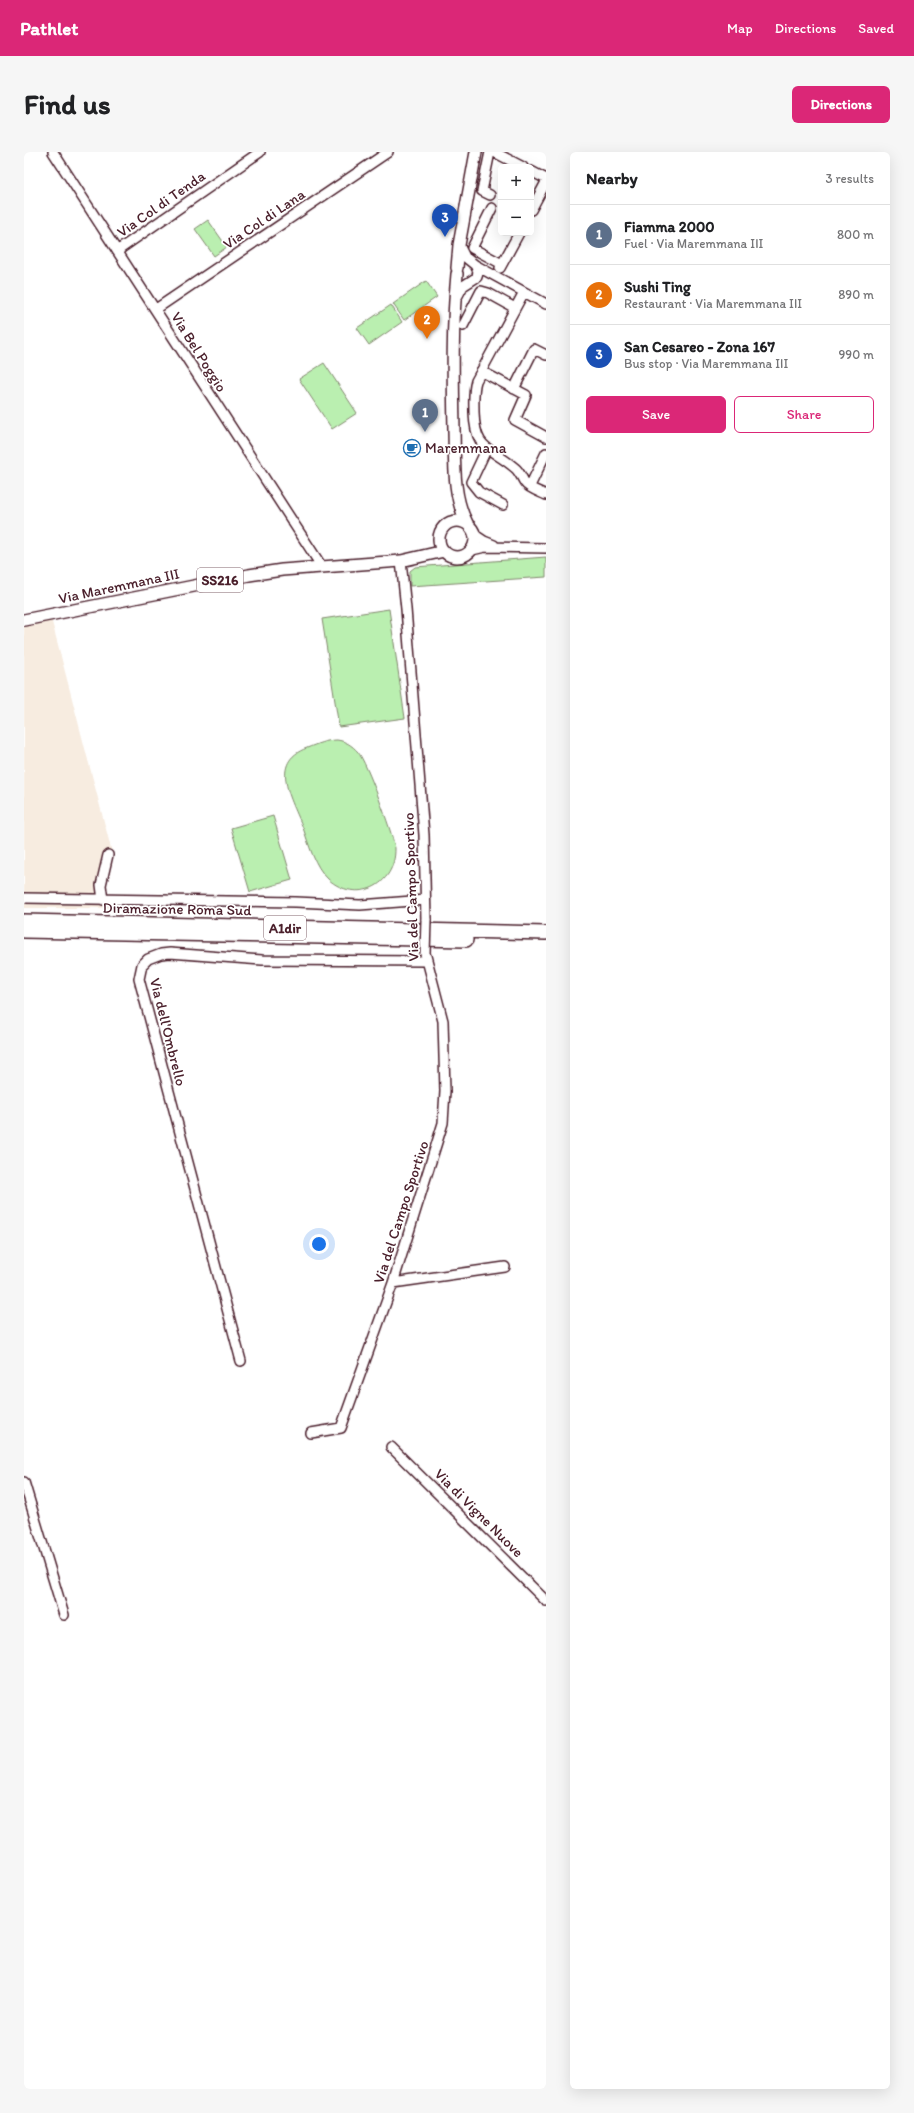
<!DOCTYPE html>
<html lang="en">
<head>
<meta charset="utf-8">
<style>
	:root { --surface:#fff; --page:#f6f6f6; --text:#202124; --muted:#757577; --line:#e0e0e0; --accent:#db2777 }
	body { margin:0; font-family:Itim,sans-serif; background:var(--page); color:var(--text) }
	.controls { position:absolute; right:12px; top:12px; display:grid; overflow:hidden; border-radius:6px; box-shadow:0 4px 16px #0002 }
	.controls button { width:36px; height:36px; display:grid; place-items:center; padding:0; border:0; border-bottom:1px solid var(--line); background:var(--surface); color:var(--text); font:20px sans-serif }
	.you { position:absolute; left:295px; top:1092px; width:14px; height:14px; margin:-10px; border:3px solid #fff; border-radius:50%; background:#1a73e8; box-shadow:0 0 0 6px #1a73e833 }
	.badge { display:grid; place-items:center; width:26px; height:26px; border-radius:50%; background:var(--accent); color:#fff; font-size:13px; font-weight:700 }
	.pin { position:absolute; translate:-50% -33px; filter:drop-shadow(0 1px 2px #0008) }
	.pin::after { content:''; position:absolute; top:21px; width:14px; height:12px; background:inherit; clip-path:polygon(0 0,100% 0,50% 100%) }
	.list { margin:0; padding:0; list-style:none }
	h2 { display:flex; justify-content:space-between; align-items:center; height:52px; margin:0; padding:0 16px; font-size:17px }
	h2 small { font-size:13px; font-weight:400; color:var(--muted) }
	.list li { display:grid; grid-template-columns:26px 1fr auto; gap:12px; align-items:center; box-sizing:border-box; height:60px; padding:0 16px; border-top:1px solid var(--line) }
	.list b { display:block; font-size:15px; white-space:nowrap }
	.list p { margin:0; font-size:13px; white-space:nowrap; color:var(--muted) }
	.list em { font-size:13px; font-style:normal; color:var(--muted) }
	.actions { display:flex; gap:8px; padding:12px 16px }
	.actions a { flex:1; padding:9px 0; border:1px solid var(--accent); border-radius:6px; text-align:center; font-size:14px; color:var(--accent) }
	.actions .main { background:var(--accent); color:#fff }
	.map { position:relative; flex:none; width:522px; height:1937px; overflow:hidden; border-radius:6px }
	header { display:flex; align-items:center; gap:24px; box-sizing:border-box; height:56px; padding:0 20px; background:var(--accent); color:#fff }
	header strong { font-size:19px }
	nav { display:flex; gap:22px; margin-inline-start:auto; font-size:14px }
	.intro { display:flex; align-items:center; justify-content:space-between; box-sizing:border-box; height:96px; padding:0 24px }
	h1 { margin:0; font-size:28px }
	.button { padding:10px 18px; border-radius:6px; background:var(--accent); color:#fff; font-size:14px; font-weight:700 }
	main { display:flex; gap:24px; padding:0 24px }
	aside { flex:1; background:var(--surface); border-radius:6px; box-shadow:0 4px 16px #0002 }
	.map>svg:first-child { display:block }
	.built { fill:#f7ece0 }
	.green { fill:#baefb0; stroke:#82876e }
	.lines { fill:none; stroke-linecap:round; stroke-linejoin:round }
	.minor-casing { stroke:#4a1f2b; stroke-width:12 }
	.major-casing { stroke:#4a1f2b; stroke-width:14 }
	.highway-casing { stroke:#4a1f2b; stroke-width:16 }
	.minor { stroke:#fff; stroke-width:9 }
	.major { stroke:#fff; stroke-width:11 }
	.highway { stroke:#fff; stroke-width:13 }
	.minor-bridge-casing { stroke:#4a1f2b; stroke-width:12; stroke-linecap:butt }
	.minor-bridge { stroke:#fff; stroke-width:9 }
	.labels { text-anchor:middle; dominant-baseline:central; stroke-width:3.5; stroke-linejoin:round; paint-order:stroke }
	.shield { fill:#fff; stroke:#80626b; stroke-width:1 }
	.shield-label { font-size:14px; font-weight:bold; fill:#4a1f2b }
	.street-label { font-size:15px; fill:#4a1f2b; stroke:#fff }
	.poi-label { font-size:15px; fill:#4a1f2b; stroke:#fff; text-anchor:start }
</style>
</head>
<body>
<header>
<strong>Pathlet</strong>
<nav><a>Map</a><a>Directions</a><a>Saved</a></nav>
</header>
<div class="intro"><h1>Find us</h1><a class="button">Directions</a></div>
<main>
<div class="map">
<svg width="522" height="1937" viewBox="0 0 522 1937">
	<rect width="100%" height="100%" fill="#fff"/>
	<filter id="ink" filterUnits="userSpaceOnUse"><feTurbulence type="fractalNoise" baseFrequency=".025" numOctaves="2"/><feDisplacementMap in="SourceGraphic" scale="8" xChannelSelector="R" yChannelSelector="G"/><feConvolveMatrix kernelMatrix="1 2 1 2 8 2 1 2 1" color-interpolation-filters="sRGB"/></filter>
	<g filter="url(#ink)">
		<path class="built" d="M27,466L89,704L82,726L81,739L86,756H0V471Z"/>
		<path class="green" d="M184,68L203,95L190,104L171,77Z
			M402,129L413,145L380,168L369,152Z
			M367,153L378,170L345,193L333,176Z
			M300,211L333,261L308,277L275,227Z
			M522,405V425L386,434V419L391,415Z
			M365,457L381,566L315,575L298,467Z
			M313,588C321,589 328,593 334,600C343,611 368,680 371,696C372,735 332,752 304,727C290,714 285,692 279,676C268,648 244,610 283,596C293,592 302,588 313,588Z
			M249,664L268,728L226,740L207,676Z"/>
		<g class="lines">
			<g class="minor-casing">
				<path id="minor" d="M29,0L298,415
					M470,0L499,15
					M507,19L522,27
					M466,43L458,39L466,0
					M468,56L448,96L478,112
					M507,58L522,30
					M435,93L441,105L451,113L522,152
					M93,99L236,0
					M476,116L495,81
					M500,140L452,229C449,239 450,250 450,260C451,299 465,294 491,316C496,320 497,325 501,331C504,336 516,340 522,343
					M432,147L439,134L453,125L454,119L451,113
					M132,157L364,0
					M439,174L457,139L464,141L491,156
					M457,219L502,243L491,268L522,285
					M490,237L510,197L522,203
					M463,296L447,330L455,340L479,353
					M506,334L522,301
					M451,383L460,389L470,393
					M448,398L461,395L522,396
					M377,409L382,457L400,683L402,768
					M0,746L272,750L336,753L401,748
					M79,748L77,733L84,703
					M369,1131L481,1115
					M217,1209L115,827L118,813L124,807L137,802L146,801L238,808L402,809
					M287,1281L317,1276L369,1131L419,971L421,939L419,869L402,804
					M367,1295L522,1449
					M0,1330L40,1463"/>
			</g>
			<g class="major-casing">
				<path id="major" d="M433,116L435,93L452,0
					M433,122C428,174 429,225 430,278C431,308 428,343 443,371
					M415 387a18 18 0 1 1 36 0a18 18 0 1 1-36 0Z
					M0,468L225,423L258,418L377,409L420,399"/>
			</g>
			<g class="highway-casing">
				<path id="highway" d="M0,769L522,781
					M0,779L442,788"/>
			</g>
			<use href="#minor" class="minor"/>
			<use href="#major" class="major"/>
			<use href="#highway" class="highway"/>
			<g class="minor-bridge-casing">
				<path id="minor-bridge" d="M401,802L402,768"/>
			</g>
			<use href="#minor-bridge" class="minor-bridge"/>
		</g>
	</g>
	<defs>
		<g id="cafe-ring" transform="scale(0.9)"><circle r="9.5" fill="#fff" stroke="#1f6fb2" stroke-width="1.5"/><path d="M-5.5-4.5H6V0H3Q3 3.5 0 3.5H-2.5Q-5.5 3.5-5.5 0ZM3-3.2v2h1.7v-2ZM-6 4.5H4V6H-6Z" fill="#1f6fb2"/></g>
	</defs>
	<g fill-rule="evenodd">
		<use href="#cafe-ring" x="388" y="296"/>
	</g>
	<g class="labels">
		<g class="shield">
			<rect x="173" y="416" width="46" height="24" rx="3"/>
			<rect x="240" y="764" width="42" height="24" rx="3"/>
		</g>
		<g class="shield-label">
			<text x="196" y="428">SS216</text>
			<text x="261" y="776">A1dir</text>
		</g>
		<g class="street-label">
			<text transform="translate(137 52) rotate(-35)">Via Col di Tenda</text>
			<text transform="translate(240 67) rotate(-34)">Via Col di Lana</text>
			<text transform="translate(175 200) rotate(58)">Via Bel Poggio</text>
			<text transform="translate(95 434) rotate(-12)">Via Maremmana III</text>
			<text transform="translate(387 735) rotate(-92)">Via del Campo Sportivo</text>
			<text transform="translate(153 757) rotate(1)">Diramazione Roma Sud</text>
			<text transform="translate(144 880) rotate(76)">Via dell'Ombrello</text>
			<text transform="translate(377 1060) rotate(-72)">Via del Campo Sportivo</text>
			<text transform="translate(455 1361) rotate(45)">Via di Vigne Nuove</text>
		</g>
		<g class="poi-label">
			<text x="401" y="296">Maremmana</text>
		</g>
	</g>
</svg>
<div class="controls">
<button>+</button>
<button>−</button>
</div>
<div class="you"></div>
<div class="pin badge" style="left:401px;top:280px;background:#5c6f8a">1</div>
<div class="pin badge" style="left:403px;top:187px;background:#e8710a">2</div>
<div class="pin badge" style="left:421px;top:85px;background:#1a4fb4">3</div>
</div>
<aside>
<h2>Nearby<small>3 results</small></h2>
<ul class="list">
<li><span class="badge" style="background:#5c6f8a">1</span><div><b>Fiamma 2000</b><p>Fuel · Via Maremmana III</p></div><em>800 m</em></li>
<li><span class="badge" style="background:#e8710a">2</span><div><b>Sushi Ting</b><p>Restaurant · Via Maremmana III</p></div><em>890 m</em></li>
<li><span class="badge" style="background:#1a4fb4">3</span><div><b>San Cesareo - Zona 167</b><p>Bus stop · Via Maremmana III</p></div><em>990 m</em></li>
</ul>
<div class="actions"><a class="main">Save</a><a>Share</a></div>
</aside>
</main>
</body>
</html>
